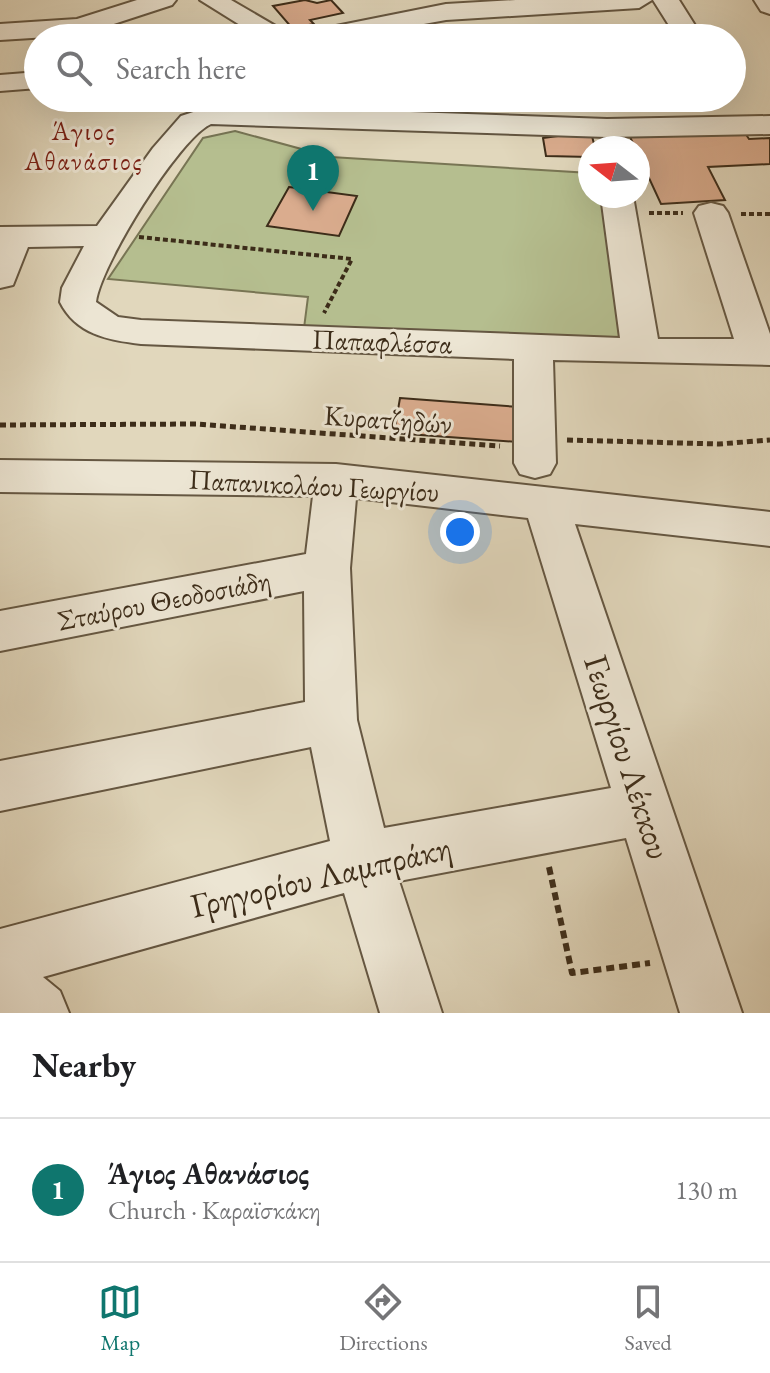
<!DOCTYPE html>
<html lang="en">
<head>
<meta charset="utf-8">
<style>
	:root { --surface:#fff; --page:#f6f6f6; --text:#202124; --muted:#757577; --line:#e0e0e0; --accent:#0f766e }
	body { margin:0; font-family:"EB Garamond",serif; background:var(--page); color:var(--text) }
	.compass { position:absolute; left:578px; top:136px; width:72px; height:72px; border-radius:50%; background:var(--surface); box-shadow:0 8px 32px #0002; rotate:287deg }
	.you { position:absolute; left:460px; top:532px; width:28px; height:28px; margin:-20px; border:6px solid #fff; border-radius:50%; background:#1a73e8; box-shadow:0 0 0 12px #1a73e833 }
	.badge { display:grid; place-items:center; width:52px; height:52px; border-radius:50%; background:var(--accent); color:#fff; font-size:26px; font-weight:700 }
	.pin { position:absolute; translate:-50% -66px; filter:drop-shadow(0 2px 4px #0008) }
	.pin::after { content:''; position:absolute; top:42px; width:28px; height:24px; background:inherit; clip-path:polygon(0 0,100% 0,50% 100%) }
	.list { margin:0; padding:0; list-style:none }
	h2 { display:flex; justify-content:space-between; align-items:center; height:104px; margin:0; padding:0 32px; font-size:34px }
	h2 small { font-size:26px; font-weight:400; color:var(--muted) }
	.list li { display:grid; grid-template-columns:52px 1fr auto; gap:24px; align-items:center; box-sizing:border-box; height:144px; padding:0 32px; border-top:2px solid var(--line) }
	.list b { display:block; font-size:30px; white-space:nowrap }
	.list p { margin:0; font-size:26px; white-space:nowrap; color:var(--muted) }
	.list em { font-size:26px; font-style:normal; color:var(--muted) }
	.icon { flex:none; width:44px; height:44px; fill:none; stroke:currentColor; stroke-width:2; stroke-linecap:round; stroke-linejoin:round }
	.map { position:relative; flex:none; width:770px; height:1013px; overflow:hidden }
	.search { position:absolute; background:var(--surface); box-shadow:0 8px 32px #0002; left:24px; right:24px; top:24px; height:88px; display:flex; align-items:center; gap:20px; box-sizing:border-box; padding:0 28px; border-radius:44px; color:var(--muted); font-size:30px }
	.sheet { height:248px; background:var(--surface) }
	nav { display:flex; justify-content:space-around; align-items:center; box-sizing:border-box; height:112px; border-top:2px solid var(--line); background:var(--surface); font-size:22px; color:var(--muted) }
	nav a { display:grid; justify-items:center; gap:4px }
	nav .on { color:var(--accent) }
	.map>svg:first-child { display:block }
	.green { fill:#b5be8f; stroke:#787554; stroke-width:2 }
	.building { fill:#daac8e; stroke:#3c2c19; stroke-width:2 }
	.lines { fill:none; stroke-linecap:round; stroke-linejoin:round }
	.minor-casing { stroke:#655742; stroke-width:4 }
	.path-far2 { stroke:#3c2c19; stroke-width:4; stroke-dasharray:5 3; stroke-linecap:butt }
	.path-far1 { stroke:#3c2c19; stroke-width:5; stroke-dasharray:6 4; stroke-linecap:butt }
	.path { stroke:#3c2c19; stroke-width:6; stroke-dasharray:8 5; stroke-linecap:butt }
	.minor { fill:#ece5d3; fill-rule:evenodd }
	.labels { text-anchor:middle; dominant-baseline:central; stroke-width:6; stroke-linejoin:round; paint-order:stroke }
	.far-neighbourhood-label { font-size:26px; letter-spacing:2px; fill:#7a1f14; stroke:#ece5d3 }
	.street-label { font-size:28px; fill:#3c2c19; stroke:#ece5d3 }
	.near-street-label { font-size:34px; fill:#3c2c19; stroke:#ece5d3 }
</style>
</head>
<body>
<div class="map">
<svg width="770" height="1013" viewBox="0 0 770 1013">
	<rect width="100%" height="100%" fill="#e1d7bc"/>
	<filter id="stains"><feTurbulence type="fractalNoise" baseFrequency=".0025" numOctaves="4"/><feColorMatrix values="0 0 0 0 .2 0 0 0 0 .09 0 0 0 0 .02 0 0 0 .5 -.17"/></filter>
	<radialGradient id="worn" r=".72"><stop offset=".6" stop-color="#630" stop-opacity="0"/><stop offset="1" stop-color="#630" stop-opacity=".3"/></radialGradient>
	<path class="green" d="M235,131L331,157L590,173V196H602L620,342L304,328L308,297L108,279L203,138Z"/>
	<path class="building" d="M305,0L317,3L331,0L343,13L310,20L314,24L292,28L273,6Z
		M745,133L749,139L770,138V164L708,167L725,200L661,204L630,137Z
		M558,136H592L595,148H590V157L546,156L543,138Z
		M289,187L357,196L339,236L267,226Z
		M400,398L519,407L518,442L394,433Z"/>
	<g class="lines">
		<g class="minor-casing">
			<path id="minor" d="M137,0H176L172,5L80,35L0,40V24L77,19Z
				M200,0H231L291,35L446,4L516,0H652L639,8L446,20L346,38H261Z
				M653,0H679L703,38H677Z
				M754,0H770V14L761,11Z
				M38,72V88L0,91V75Z
				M215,105L607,119L770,116V134L607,137L211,124C179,138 100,266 96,302L118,317L141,320L620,338L601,196H633L658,339H734L694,213L699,206L711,203L723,206L728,213L770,334V365L553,360L556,463L550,474L535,478L520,474L514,463V359L141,344C107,340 76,334 60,302L62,288L84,246L28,247L13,285L0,288V227L97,226L153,148L181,116Z
				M0,460L336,464L770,512V546L575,524L742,1013H680L626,838L399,881L442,1013H380L344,893L43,977L60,991L69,1013H0V929L330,841L311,747L0,811V761L305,702L304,591L0,651V611L306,554L313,496L0,492ZM356,498L528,518L611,788L384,828L357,720L350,568Z"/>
		</g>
		<path class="path-far2" d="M649,213H683
			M741,214H770
			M139,237L352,259L324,313"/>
		<path class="path-far1" d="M0,425L196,424L500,446
			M567,440L719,444L770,440"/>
		<path class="path" d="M549,867L572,973L650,963"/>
		<use href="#minor" class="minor"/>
	</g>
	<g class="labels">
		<g class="far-neighbourhood-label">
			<text x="84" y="131">Άγιος<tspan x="84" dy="30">Αθανάσιος</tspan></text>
		</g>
		<g class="street-label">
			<text transform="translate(382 341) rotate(2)">Παπαφλέσσα</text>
			<text transform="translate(388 419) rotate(4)">Κυρατζηδών</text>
			<text transform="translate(314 485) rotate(3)">Παπανικολάου Γεωργίου</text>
			<text transform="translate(164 600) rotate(-11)">Σταύρου Θεοδοσιάδη</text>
		</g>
		<g class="near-street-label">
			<text transform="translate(628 757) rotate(72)">Γεωργίου Λέκκου</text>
			<text transform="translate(321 876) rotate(-13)">Γρηγορίου Λαμπράκη</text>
		</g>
	</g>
	<rect width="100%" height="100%" filter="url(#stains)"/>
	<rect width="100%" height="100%" fill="url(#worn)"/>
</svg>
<svg class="compass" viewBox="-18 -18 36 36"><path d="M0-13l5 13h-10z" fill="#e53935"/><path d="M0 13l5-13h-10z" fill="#757577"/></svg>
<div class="you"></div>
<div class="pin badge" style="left:313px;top:211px">1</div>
<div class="search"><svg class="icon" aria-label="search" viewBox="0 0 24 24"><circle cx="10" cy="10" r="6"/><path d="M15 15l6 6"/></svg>Search here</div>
</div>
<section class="sheet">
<h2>Nearby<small></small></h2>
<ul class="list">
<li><span class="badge">1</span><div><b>Άγιος Αθανάσιος</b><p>Church · Καραϊσκάκη</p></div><em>130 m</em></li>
</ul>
</section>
<nav>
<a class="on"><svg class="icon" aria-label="map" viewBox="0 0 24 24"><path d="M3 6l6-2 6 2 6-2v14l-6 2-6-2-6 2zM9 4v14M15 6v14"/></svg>Map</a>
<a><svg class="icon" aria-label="directions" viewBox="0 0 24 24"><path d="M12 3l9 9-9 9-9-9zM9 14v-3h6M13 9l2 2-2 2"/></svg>Directions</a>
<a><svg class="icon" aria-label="saved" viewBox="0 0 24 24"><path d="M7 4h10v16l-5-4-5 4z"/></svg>Saved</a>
</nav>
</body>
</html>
